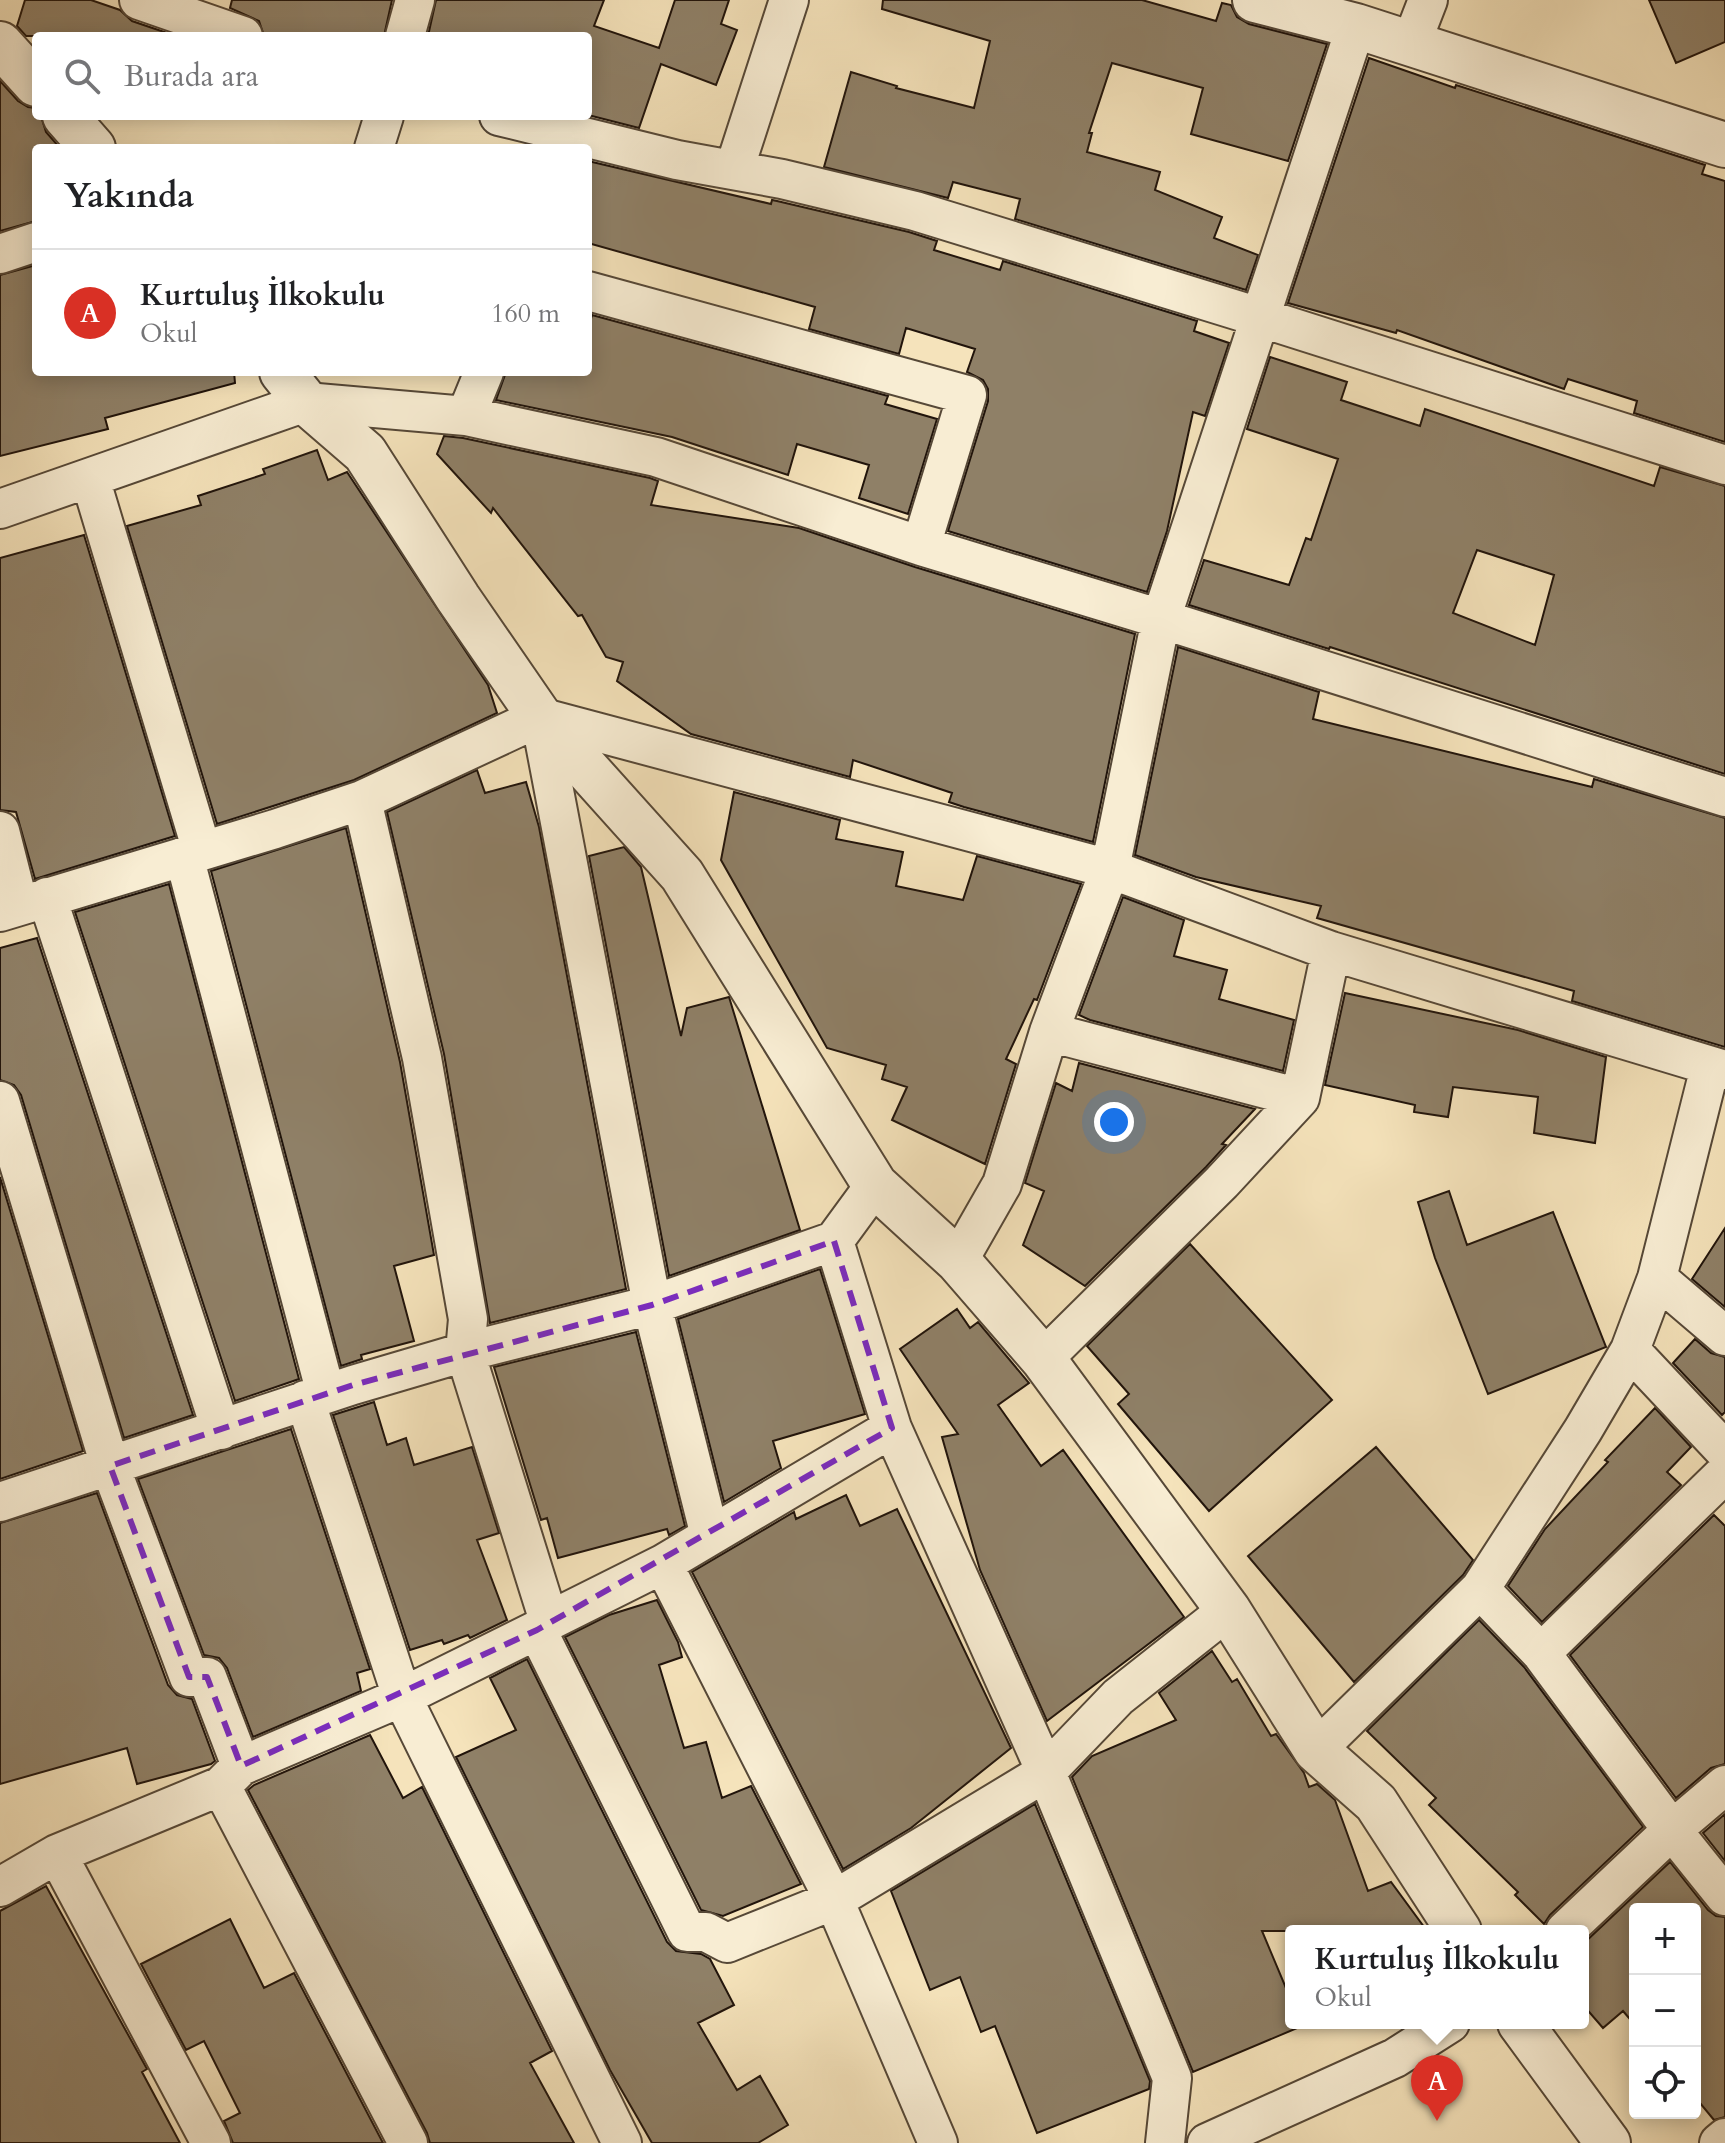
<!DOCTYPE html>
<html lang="tr">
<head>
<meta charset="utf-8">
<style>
	:root { --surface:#fff; --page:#f2f2f2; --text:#202124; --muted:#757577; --line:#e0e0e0; --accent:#d93025 }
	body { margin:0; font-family:Cardo,serif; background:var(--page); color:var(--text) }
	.controls { position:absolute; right:24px; bottom:24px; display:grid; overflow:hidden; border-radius:8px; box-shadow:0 4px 20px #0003 }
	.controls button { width:72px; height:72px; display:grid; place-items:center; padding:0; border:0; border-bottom:2px solid var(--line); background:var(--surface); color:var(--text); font:40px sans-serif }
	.you { position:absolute; left:1114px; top:1122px; width:28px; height:28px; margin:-20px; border:6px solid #fff; border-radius:50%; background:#1a73e8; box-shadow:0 0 0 12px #1a73e833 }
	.badge { display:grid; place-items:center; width:52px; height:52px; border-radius:50%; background:var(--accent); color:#fff; font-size:26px; font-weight:700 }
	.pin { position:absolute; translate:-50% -66px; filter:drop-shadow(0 2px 4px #0008) }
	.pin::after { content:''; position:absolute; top:42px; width:28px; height:24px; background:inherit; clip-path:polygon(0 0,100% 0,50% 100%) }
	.popup { position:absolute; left:1285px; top:1925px; width:304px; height:104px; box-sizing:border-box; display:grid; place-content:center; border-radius:8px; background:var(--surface); filter:drop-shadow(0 2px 6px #0005); font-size:26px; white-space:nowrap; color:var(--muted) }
	.popup b { font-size:30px; color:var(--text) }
	.popup::after { content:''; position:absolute; left:50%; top:100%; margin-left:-16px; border:16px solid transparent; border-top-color:var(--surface) }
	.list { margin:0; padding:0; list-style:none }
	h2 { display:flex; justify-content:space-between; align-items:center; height:104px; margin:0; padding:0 32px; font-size:34px }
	h2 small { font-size:26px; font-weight:400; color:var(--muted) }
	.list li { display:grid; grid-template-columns:52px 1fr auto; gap:24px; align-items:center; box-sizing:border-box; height:128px; padding:0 32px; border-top:2px solid var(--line) }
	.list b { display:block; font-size:30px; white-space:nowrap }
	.list p { margin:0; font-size:26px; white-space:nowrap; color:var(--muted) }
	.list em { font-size:26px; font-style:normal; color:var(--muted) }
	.icon { flex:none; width:44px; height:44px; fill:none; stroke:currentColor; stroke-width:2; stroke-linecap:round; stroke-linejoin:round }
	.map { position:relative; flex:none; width:1725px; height:2143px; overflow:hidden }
	.search { position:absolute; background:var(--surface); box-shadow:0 4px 20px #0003; left:32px; top:32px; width:560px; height:88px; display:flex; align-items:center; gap:20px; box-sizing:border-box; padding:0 28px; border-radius:8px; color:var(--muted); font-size:30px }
	.panel { position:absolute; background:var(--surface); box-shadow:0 4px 20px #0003; left:32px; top:144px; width:560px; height:232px; border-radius:8px }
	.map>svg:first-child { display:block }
	.building { fill:#8f8067; stroke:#21140b; stroke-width:2; fill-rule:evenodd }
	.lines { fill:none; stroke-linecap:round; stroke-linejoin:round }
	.minor-casing { stroke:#564837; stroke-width:42 }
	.tertiary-casing { stroke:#564837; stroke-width:48 }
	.minor { stroke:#f8edd3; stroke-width:38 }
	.tertiary { stroke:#f8edd3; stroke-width:44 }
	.marked { fill:none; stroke:#7b2cbf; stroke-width:6; stroke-dasharray:16 10; stroke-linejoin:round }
</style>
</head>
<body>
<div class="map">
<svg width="1725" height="2143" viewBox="0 0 1725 2143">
	<rect width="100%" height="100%" fill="#f5e3bb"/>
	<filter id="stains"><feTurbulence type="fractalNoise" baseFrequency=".0025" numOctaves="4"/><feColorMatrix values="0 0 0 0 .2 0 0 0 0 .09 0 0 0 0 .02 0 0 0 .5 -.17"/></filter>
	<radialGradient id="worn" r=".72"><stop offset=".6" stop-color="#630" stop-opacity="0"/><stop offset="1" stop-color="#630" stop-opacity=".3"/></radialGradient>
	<path class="building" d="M25,0H91L120,10L132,21L176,36H26L17,26Z
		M232,0H392L384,36H264L259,21L230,8Z
		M436,0H604L594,26L659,48L675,0H729L721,24L737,30L716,85L661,64L639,128L588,115V36H428Z
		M883,0H1142L1216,21L1222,3L1231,5L1237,17L1249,24L1327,44L1288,161L1191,134L1203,88L1112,63L1089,133H1092L1087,152L1160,172L1155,190L1222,217L1214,238L1258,255L1246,290L1015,219L1020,199L953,182L948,198L824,167L851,72L897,86L896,88L974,108L990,41L882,9Z
		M1649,0H1725V42L1676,63Z
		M1369,58L1455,88L1456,85L1705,165L1702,174L1725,181V442L1634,413L1637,401L1568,379L1564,389L1397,330L1396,333L1288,303Z
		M0,81L18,101L28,107L36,108V116H41L46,132L60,148H36V221L0,231Z
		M588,161L771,204L772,200L777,201L909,232L937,241L934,250L1000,270L1003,261L1197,321L1194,331L1229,343L1205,416L1193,412L1167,531L1147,592L948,531L988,401V389L983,380L967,372L975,349L906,328L899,354L809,329L815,307L588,243Z
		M36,265V372H234L235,383L105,418L108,429L0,456V275Z
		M592,315L888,396L885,404L937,419L908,514L859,498L869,465L797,444L788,475L672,437L496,400L506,372H588V330Z
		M1270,357L1347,382L1341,400L1420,426L1425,409L1654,486L1660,467L1725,486V774L1330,647L1329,649L1189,605L1204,560L1289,585L1306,538L1311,540L1338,459L1247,429ZM1477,550L1554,575L1535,645L1453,613Z
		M444,436L463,438L650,478L658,481L651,505L799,528L915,567L1135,634L1093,842L964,807L949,802L952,793L853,760L850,777L691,734L617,681L623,662L606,657L582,615L578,616L493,508L491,513L437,454Z
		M317,450L328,480L347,472L488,685L497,713L354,780L217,824L127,526L201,505L198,496L265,474L263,469Z
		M84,535L175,836L35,879L16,812L0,810V558Z
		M1178,647L1319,692L1313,719L1592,787L1594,779L1725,818V1047L1572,1001L1574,991L1317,918L1321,906L1196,877L1135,855Z
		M477,770L485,793L526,782L539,827L626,1289L490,1323L444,1054L387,812Z
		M734,792L840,820L836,839L903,852L896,886L963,900L977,856L1081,884L1037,1000L1034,999L1006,1059L1016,1064L985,1164L892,1120L907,1087L882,1079L886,1065L827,1048L721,860Z
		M346,828L400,1062L434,1255L394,1266L414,1341L361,1355L362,1359L341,1366L211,871Z
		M624,847L641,867L681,1036L687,1008L729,997L800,1230L669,1276L589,856Z
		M169,884L299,1379L235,1401L75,912Z
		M1123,897L1184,920L1174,956L1227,970L1219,999L1294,1020L1283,1071L1090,1020L1079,1015Z
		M37,938L193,1415L124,1438L21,1095L14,1085L0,1080V948Z
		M1345,993L1518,1030L1606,1057L1595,1143L1534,1133L1538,1097L1453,1087L1448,1117L1414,1112L1415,1105L1325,1085Z
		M1079,1063L1255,1109L1222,1144L1226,1145L1206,1167L1085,1286L1023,1245L1044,1191L1025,1183L1056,1083L1072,1091Z
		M0,1177L83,1451L0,1479Z
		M1449,1191L1467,1245L1553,1212L1606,1347L1488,1394L1435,1258L1418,1202Z
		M1725,1228V1307L1692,1279Z
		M1190,1244L1332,1400L1209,1511L1118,1404L1129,1394L1087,1346Z
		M820,1269L865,1414L773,1441L781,1468L724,1502L678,1319Z
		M957,1309L970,1328L978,1322L1029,1383L998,1405L1041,1466L1063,1450L1184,1617L1047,1721L980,1570L942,1437L958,1434L900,1349Z
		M636,1332L685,1526L669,1535L667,1529L558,1558L547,1518L541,1520L494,1367Z
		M1695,1339L1711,1353L1725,1357V1412L1722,1415L1673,1363Z
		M374,1402L387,1445L406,1438L414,1465L472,1447L499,1533L477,1540L507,1620L470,1638L468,1635L444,1644L442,1640L410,1650L333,1415Z
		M1655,1408L1691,1447L1667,1472L1681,1485L1542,1622L1508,1586L1545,1529L1608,1462L1605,1460Z
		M291,1429L370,1669L357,1673L361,1691L253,1737L227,1668L219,1658L204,1655L138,1479Z
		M1376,1447L1473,1560L1463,1575L1354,1682L1248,1556Z
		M97,1493L168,1685L177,1695L192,1699L215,1761L211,1764L137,1784L127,1748L0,1784V1523Z
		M846,1495L860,1526L897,1509L1011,1748L911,1828L843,1869L692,1572L794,1512L796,1519Z
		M1714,1515L1725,1526V1764L1711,1768L1676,1798L1570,1655Z
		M657,1600L678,1642L682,1657L659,1665L684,1748L706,1742L722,1798L751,1786L801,1884L723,1916L701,1910L565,1637L609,1615Z
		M1479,1620L1524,1667L1643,1827L1550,1915L1544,1924L1515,1895L1518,1892L1429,1805L1436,1798L1367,1731Z
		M1212,1651L1232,1682L1237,1679L1271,1736L1276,1734L1304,1773L1309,1787L1317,1784L1335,1800L1368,1891L1391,1882L1427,1931H1262L1291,2000V2023H1301L1302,2026L1193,2072L1072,1777L1092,1756L1176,1720L1159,1693Z
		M527,1659L667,1942L676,1951L701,1954L710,1959L734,2005L698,2023L737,2090L760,2076L788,2125L758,2143H652L610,2070L456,1757L516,1730L490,1678Z
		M370,1735L403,1798L422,1787L552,2051L530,2063L574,2143H430L427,2133L248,1790L254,1785Z
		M1035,1804L1150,2081L1149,2089L1037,2133L995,2026L981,2032L960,1977L930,1990L891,1891Z
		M1725,1814V1861L1703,1833Z
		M1670,1862L1708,1910L1716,1916L1725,1917V2117L1714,2120L1695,2097V1909H1635V2025L1623,2011L1603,2028L1583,2005V1944Z
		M46,1886L147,2069L142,2072L180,2143H0V1911Z
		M230,1919L264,1988L294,1973L383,2143H233L224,2121L240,2113L204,2041L186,2050L141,1964Z"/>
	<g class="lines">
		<g class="minor-casing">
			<path id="minor" d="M139,0L243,36
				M405,36L415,0
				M1411,44L1428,0
				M499,116L677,160L782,179L915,211L1259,317L1725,465
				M374,148L384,116
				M734,170L789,0
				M0,254L36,242
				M588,291L967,395L921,546
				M466,416L484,372
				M90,478L202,851
				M0,509L306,402L466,416L656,457L921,546L1161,619L1725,797
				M540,717L652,1305L710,1536
				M362,800L422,1058L468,1319L465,1352L549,1621
				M0,831L19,906
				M184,856L326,1394
				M47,897L221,1430
				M0,912L275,829L362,800L540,717L1110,869L1331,951L1725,1070
				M1049,1032L1300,1098
				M0,1101L110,1466L189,1677H207L241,1766
				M875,1185L834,1241L892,1428L1046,1772L1172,2078L1165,2143
				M958,1261L1002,1184L1049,1032L1110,869L1161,619L1356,26
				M1657,1278L1725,1336
				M1630,1350L1725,1451
				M1043,1359L1222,1182L1300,1098L1331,951
				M305,1400L402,1697L622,2143
				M0,1502L353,1385L465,1352L652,1305L834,1241
				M663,1564L834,1900L938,2143
				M1480,1589L1541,1653L1672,1830L1725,1896
				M537,1630L687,1932H706L727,1943L834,1900L1046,1772L1118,1697L1228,1610
				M1541,1653L1722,1476
				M1316,1750L1480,1589L1583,1430L1630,1350L1657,1278L1710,1067
				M221,1786L408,2143
				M57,1854L211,2143
				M0,1887L57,1854L221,1786L241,1766L402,1697L537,1630L549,1621L663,1564L892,1428
				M1565,1931L1672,1830L1725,1785
				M1207,2143L1395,2058L1450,2023
				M1719,2143L1725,2138"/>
		</g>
		<g class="tertiary-casing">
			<path id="tertiary" d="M1255,0L1356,26L1725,145
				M0,44L36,84
				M65,116L93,148
				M282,372L306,402L365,453L458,598L540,717L682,875L875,1185L958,1261L1043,1359L1228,1610L1316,1750L1376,1803L1459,1931
				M1520,2023L1608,2143"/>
		</g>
		<use href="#minor" class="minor"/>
		<use href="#tertiary" class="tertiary"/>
	</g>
	<path class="marked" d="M834,1241L892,1428L537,1630L241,1766L207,1677H189L110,1466L353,1385L652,1305Z"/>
	<rect width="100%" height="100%" filter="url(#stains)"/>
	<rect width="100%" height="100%" fill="url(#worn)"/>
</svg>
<div class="controls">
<button>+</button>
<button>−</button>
<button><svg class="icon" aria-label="locate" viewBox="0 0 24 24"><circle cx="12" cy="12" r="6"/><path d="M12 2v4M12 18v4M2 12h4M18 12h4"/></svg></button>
</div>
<div class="you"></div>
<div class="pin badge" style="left:1437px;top:2121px">A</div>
<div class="popup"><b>Kurtuluş İlkokulu</b>Okul</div>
<div class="search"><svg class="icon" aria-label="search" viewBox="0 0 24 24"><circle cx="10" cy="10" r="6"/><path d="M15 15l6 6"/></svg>Burada ara</div>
<section class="panel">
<h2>Yakında<small></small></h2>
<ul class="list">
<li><span class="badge">A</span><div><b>Kurtuluş İlkokulu</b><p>Okul</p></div><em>160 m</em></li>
</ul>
</section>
</div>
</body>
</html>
